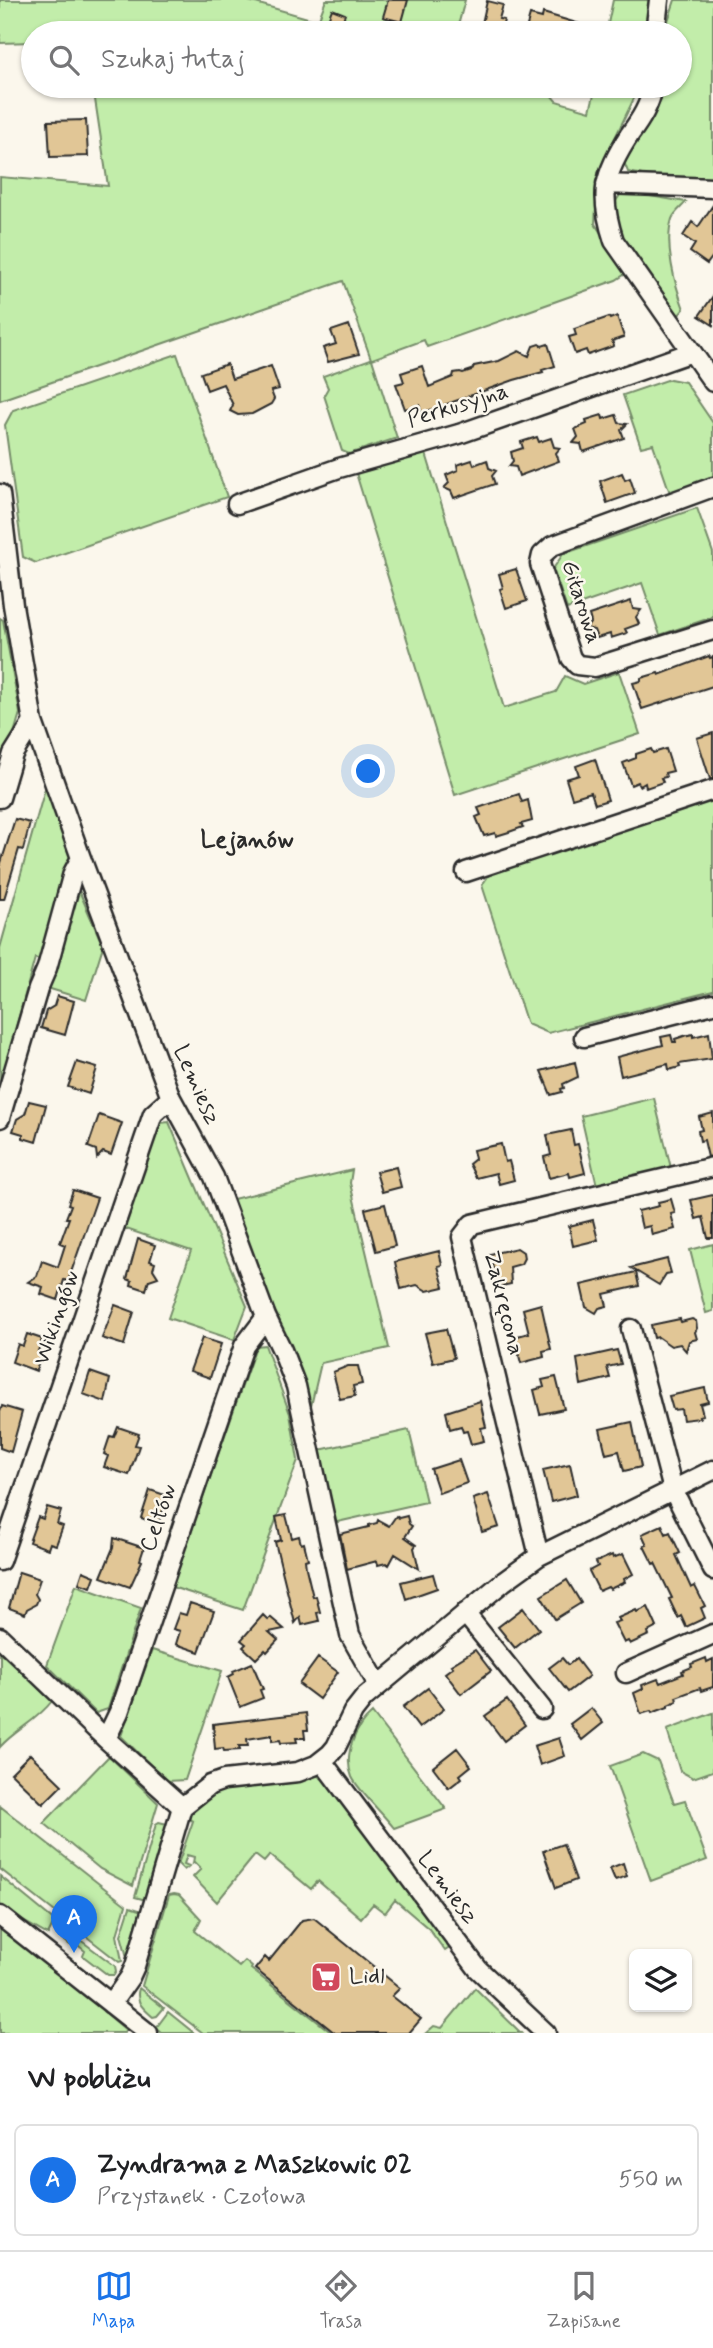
<!DOCTYPE html>
<html lang="pl">
<head>
<meta charset="utf-8">
<style>
	:root { --surface:#fff; --page:#f2f2f2; --text:#202124; --muted:#757577; --line:#e0e0e0; --accent:#1a73e8 }
	body { margin:0; font-family:Mynerve,sans-serif; background:var(--page); color:var(--text) }
	.controls { position:absolute; right:21px; bottom:21px; display:grid; overflow:hidden; border-radius:10px; box-shadow:0 2px 5px #0004 }
	.controls button { width:63px; height:63px; display:grid; place-items:center; padding:0; border:0; border-bottom:2px solid var(--line); background:var(--surface); color:var(--text); font:35px sans-serif }
	.you { position:absolute; left:369px; top:772px; width:24px; height:24px; margin:-18px; border:5px solid #fff; border-radius:50%; background:#1a73e8; box-shadow:0 0 0 10px #1a73e833 }
	.badge { display:grid; place-items:center; width:46px; height:46px; border-radius:50%; background:var(--accent); color:#fff; font-size:23px; font-weight:700 }
	.pin { position:absolute; translate:-50% -58px; filter:drop-shadow(0 2px 4px #0008) }
	.pin::after { content:''; position:absolute; top:37px; width:24px; height:21px; background:inherit; clip-path:polygon(0 0,100% 0,50% 100%) }
	.list { margin:0; padding:0; list-style:none }
	h2 { display:flex; justify-content:space-between; align-items:center; height:91px; margin:0; padding:0 28px; font-size:30px }
	h2 small { font-size:23px; font-weight:400; color:var(--muted) }
	.list li { display:grid; grid-template-columns:46px 1fr auto; gap:21px; align-items:center; box-sizing:border-box; height:112px; margin:0 14px 14px; padding:0 14px; border:2px solid var(--line); border-radius:10px }
	.list b { display:block; font-size:26px; white-space:nowrap }
	.list p { margin:0; font-size:23px; white-space:nowrap; color:var(--muted) }
	.list em { font-size:23px; font-style:normal; color:var(--muted) }
	.icon { flex:none; width:38px; height:38px; fill:none; stroke:currentColor; stroke-width:2; stroke-linecap:round; stroke-linejoin:round }
	.map { position:relative; flex:none; width:713px; height:2033px; overflow:hidden }
	.search { position:absolute; background:var(--surface); box-shadow:0 2px 5px #0004; left:21px; right:21px; top:21px; height:77px; display:flex; align-items:center; gap:18px; box-sizing:border-box; padding:0 24px; border-radius:38px; color:var(--muted); font-size:26px }
	.sheet { height:217px; background:var(--surface) }
	nav { display:flex; justify-content:space-around; align-items:center; box-sizing:border-box; height:98px; border-top:2px solid var(--line); background:var(--surface); font-size:19px; color:var(--muted) }
	nav a { display:grid; justify-items:center; gap:4px }
	nav .on { color:var(--accent) }
	.map>svg:first-child { display:block }
	.green { fill:#c2edaa; stroke:#768c6a; stroke-width:2 }
	.building { fill:#e1c696; stroke:#2b2b2b; stroke-width:2 }
	.lines { fill:none; stroke-linecap:round; stroke-linejoin:round }
	.minor-casing { stroke:#2b2b2b; stroke-width:23 }
	.minor { stroke:#fbf7ec; stroke-width:18 }
	.labels { text-anchor:middle; dominant-baseline:central; stroke-width:5; stroke-linejoin:round; paint-order:stroke }
	.street-label { font-size:23px; fill:#2b2b2b; stroke:#fbf7ec }
	.poi-label { font-size:23px; fill:#2b2b2b; stroke:#fbf7ec; text-anchor:start }
	.neighbourhood-label { font-size:24px; font-weight:bold; fill:#2b2b2b; stroke:#fbf7ec }
</style>
</head>
<body>
<div class="map">
<svg width="713" height="2033" viewBox="0 0 713 2033">
	<rect width="100%" height="100%" fill="#fbf7ec"/>
	<filter id="ink" filterUnits="userSpaceOnUse"><feTurbulence type="fractalNoise" baseFrequency=".0143" numOctaves="2"/><feDisplacementMap in="SourceGraphic" scale="14" xChannelSelector="R" yChannelSelector="G"/><feConvolveMatrix kernelMatrix="1 2 1 2 8 2 1 2 1" color-interpolation-filters="sRGB"/></filter>
	<g filter="url(#ink)">
		<path class="green" d="M0,0H245L318,21L326,0H465L456,33H33V42L0,43Z
			M613,0H650L644,33H606Z
			M675,0H713V179C684,180 656,179 628,172L624,162L626,153L651,121L661,100V86H680V33H664Z
			M93,86H533L546,89L556,101L590,111L596,86H640L598,173L595,224L627,273L616,280L427,347L424,340L372,359L397,438L349,454L342,451L324,395L328,388L323,376L371,359L343,281L0,400V177L108,186Z
			M632,193L686,202C682,207 674,213 672,219C664,245 675,285 684,309L678,316C651,282 619,248 614,204L620,195Z
			M177,354L227,497L36,563L23,557L5,425L13,410Z
			M670,379L685,382L713,423V478L670,493L653,444L641,447L623,395Z
			M424,447L504,708L556,692L565,676L583,684L619,672L640,734L455,795L355,470Z
			M697,508L713,553V617L660,635L642,583L567,609L553,569L563,554Z
			M0,618L3,620L20,713L0,781Z
			M48,778L75,855L45,957L40,960L35,958L0,1086V948Z
			M713,799V991L548,1033L527,1024L482,885L491,872Z
			M77,886L103,946L86,1000L44,987Z
			M654,1098L671,1168L597,1186L581,1116Z
			M169,1122L247,1306L234,1340L168,1318L191,1251L123,1228L160,1123Z
			M352,1170L350,1183L389,1348L321,1363L308,1419L279,1319L259,1280L225,1201Z
			M713,1244V1311L706,1313L690,1250Z
			M265,1345L290,1414L298,1460L243,1610L172,1587L256,1346Z
			M409,1430L426,1502L333,1523L315,1451Z
			M76,1585L141,1608L108,1709L96,1713L47,1665Z
			M152,1650L222,1671L185,1780L167,1781L121,1736Z
			M0,1652L52,1701C37,1721 16,1729 0,1747Z
			M372,1713L446,1809L394,1828C384,1815 358,1790 352,1777C343,1755 355,1727 372,1713Z
			M713,1713V1771L693,1778L680,1771L667,1730Z
			M643,1754L658,1761L674,1803L685,1800L707,1860L651,1881L610,1766Z
			M109,1756L158,1803L133,1886L100,1869L44,1823Z
			M316,1775L328,1782L451,1947L445,1951L429,1929L395,1900L385,1913L373,1904L361,1918L318,1881L311,1889L270,1855L264,1862L255,1855L217,1902L193,1877L201,1869L194,1862L193,1863L194,1857L187,1855L184,1864L189,1866L184,1870L178,1864L193,1821L188,1819L190,1815L213,1794L225,1788Z
			M0,1806L126,1905L117,1935L122,1961L119,1962L0,1869Z
			M159,1822L171,1825L146,1900L135,1897L156,1824Z
			M0,1876L55,1921L48,1935L11,1914L0,1905Z
			M174,1894L179,1895L201,1919L195,1931L239,1967L245,1961L252,1967L251,1969L332,2033H203L142,1986L169,1895Z
			M130,1907L142,1911L143,1915L125,1968L127,1957L121,1935Z
			M0,1924L126,2030L124,2033H0Z
			M63,1927L115,1966L116,1971L114,1975H108L83,1956L85,1951L74,1942L70,1945L57,1935L60,1928Z
			M139,1988L164,2008L157,2016L153,2017C143,2008 135,2003 139,1988Z
			M475,1988L521,2033H426L434,2026L442,2028Z
			M168,2012L194,2033H162L156,2028Z"/>
		<path class="building" d="M388,0H408L402,22L383,17Z
			M487,1L503,5L499,19L504,20L501,33L481,28Z
			M332,9L345,14L338,33H323Z
			M543,13L600,30V33H525L530,15L542,18Z
			M86,120L88,156L50,157L48,121Z
			M713,205V256L707,264L690,252L695,244L683,236L692,222L698,227Z
			M713,296V325L699,316Z
			M617,316L624,337L612,341L614,346L588,355L586,350L575,354L569,337L576,335L574,329L609,317L610,319Z
			M349,325L359,354L328,362L323,348L336,344L331,331Z
			M539,344L542,346L548,344L555,366L542,370L543,372L514,380L422,413L419,405L405,409L396,384L404,382L401,373L422,366L429,387L453,377L454,373L460,372L463,373L472,370L474,366L499,361L519,351L529,356L533,346Z
			M227,364L232,379L271,366L279,389L271,391L274,399L271,404L252,414L238,415L230,411L233,405L223,384L207,390L201,373Z
			M602,415L603,419L616,415L619,423L627,424L621,430L624,438L583,452L581,444L573,443L578,437L575,429L587,424L586,420Z
			M537,437L539,442L551,438L554,447L560,448L556,453L559,461L519,476L516,467L509,466L513,461L511,452L523,448L521,442Z
			M472,460L474,465L487,460L489,468L496,471L492,476L495,484L454,498L451,491L444,488L449,483L446,475L458,470L457,465Z
			M622,473L625,480L630,478L635,493L607,503L600,481Z
			M516,569L527,601L506,608L500,589L503,588L499,574Z
			M631,601L633,609L641,610L636,617L639,624L625,629L627,633L611,638L610,634L597,638L594,630L586,628L591,622L589,615Z
			M709,656L710,658L713,657V686L642,709L633,683L641,681V678L658,673L659,675Z
			M713,733V779H710L697,738Z
			M651,749L653,753L666,749L673,771L665,773L666,777L661,778L663,782L646,788L645,783L640,786L638,782L631,785L623,763L636,758V754Z
			M595,759L608,800L595,804L591,792L572,798L566,779L579,775L576,766Z
			M519,794L522,802L528,800L532,821L521,824L523,827L509,832L496,836L495,833L484,836L476,817L481,815L478,808Z
			M15,819L30,823L23,850L19,849L4,899H0V866Z
			M57,996L74,1001L65,1035L41,1028L46,1011L54,1006Z
			M709,1033L712,1059L679,1064L680,1067L669,1070L668,1064L621,1076L617,1057L663,1045L661,1037L671,1035L673,1042H676L675,1039L684,1036L693,1034V1037Z
			M77,1062L97,1068L89,1094L68,1087Z
			M575,1062L578,1077L563,1084L564,1088L561,1089L562,1092L551,1095L541,1071Z
			M29,1101L46,1105L36,1142L23,1138V1134L13,1131L17,1119L25,1114Z
			M713,1113V1156L708,1157L704,1140L700,1141L698,1131L702,1130L699,1117Z
			M99,1115L122,1123L111,1155L103,1152L97,1158L96,1150L88,1147Z
			M571,1130L574,1145L578,1144L585,1173L570,1177L569,1173L549,1178L544,1157L551,1155L547,1135Z
			M501,1144L505,1162L509,1161L514,1180L499,1184L496,1173L476,1178L469,1164L475,1159L473,1150Z
			M396,1167L401,1187L382,1192L376,1172Z
			M73,1190L97,1198L68,1281L64,1280L58,1300L41,1294L43,1287L28,1282L37,1276L42,1261L58,1267L65,1245L60,1243L69,1218H66L71,1205L68,1204Z
			M713,1195V1238H708L703,1217L696,1219L691,1200Z
			M671,1199L675,1213L671,1214L675,1229L652,1235L650,1226L642,1228L638,1211L659,1206L658,1202Z
			M385,1204L395,1246L376,1251L365,1209Z
			M593,1220L598,1240L573,1246L569,1226Z
			M138,1239L155,1245L150,1261L155,1263L153,1269L158,1277L149,1280L146,1290L131,1285L132,1281L127,1279Z
			M517,1248L523,1252L524,1258L521,1264L510,1267L511,1284L497,1287L490,1254Z
			M439,1251L442,1265L438,1266L444,1287L427,1291L417,1285L401,1289L395,1262Z
			M667,1259L671,1273L666,1274L659,1285L631,1268Z
			M636,1272L639,1286L604,1294L607,1306L599,1308L596,1313L586,1307L581,1285Z
			M541,1304L551,1349L543,1351L544,1357L521,1363L514,1337L529,1333L523,1309Z
			M115,1305L134,1312L124,1345L102,1338Z
			M680,1319L681,1322L692,1319L696,1321L697,1328L695,1332L697,1339L689,1341L686,1351L680,1344L671,1346L658,1337L654,1338L651,1325Z
			M446,1329L454,1358L433,1363L425,1333Z
			M27,1334L42,1339L38,1351L42,1352L36,1371L12,1362L18,1344L23,1346Z
			M202,1338L221,1344L210,1378L190,1371Z
			M617,1350L621,1364L607,1367L610,1378L581,1385L577,1359Z
			M348,1366H358L362,1384L353,1386L355,1396L340,1399L333,1372Z
			M90,1372L110,1379L105,1402L83,1394Z
			M556,1377L564,1409L540,1414L534,1390L544,1387L542,1380Z
			M705,1388L708,1402L700,1404L703,1415L699,1416L700,1418L683,1420L681,1409L673,1410L669,1396Z
			M480,1401L486,1427L481,1428L484,1441L471,1444L467,1431L463,1432L461,1426L450,1429L446,1412Z
			M2,1406L22,1412L11,1452L0,1448V1412Z
			M632,1422L641,1467L624,1471L619,1451L606,1454L600,1429Z
			M118,1427L139,1434L135,1445L139,1446L129,1475L104,1467L108,1456L104,1454L110,1436L114,1437Z
			M459,1460L467,1483L439,1493L431,1469Z
			M570,1464L577,1495L551,1502L543,1470Z
			M150,1490L168,1496L159,1521L154,1519L152,1522L141,1518Z
			M488,1494L499,1527L482,1532L473,1499Z
			M47,1507L61,1511L57,1524L63,1526L56,1545L50,1543L48,1549L29,1542L38,1517L43,1519Z
			M286,1515L292,1538L299,1536L301,1544L304,1543L308,1559L305,1560L306,1568L313,1597L316,1596L320,1612L317,1613L319,1621L302,1625L300,1617L295,1623L275,1542L281,1540L276,1517Z
			M396,1516L399,1518L407,1516L409,1524L412,1526L405,1537L416,1545L414,1548L419,1569L395,1554L389,1565L386,1563L378,1565L377,1561L347,1569L340,1534L369,1527V1525L377,1523L378,1520L389,1526Z
			M662,1525L666,1534L670,1532L680,1553L676,1555L691,1588L695,1586L705,1606L701,1608L705,1618L686,1627L681,1616L678,1618L669,1599L672,1598L655,1563L653,1564L644,1546L647,1545L642,1534Z
			M114,1538L144,1548L140,1560L142,1561L130,1587L101,1577L113,1548Z
			M623,1554L633,1574L624,1579L625,1582L610,1589L608,1587L599,1591L589,1571L598,1566L596,1562L612,1555L613,1558Z
			M83,1571L95,1576L91,1587L79,1583Z
			M19,1572L40,1579L35,1594L38,1599L36,1604L27,1609L25,1614L9,1608Z
			M433,1574L437,1588L406,1599L401,1582Z
			M567,1580L581,1603L555,1619L541,1596Z
			M190,1603L214,1611L199,1652L176,1644L180,1631L173,1629L179,1613L186,1615Z
			M648,1607L657,1627L648,1632L649,1635L630,1644L628,1641L624,1643L614,1623L620,1621L618,1618L636,1610L637,1612Z
			M523,1608L539,1629L515,1648L498,1627Z
			M263,1615L268,1620L270,1617L284,1629L269,1632L278,1640L267,1652L265,1650L256,1659L243,1647L246,1644L241,1640Z
			M475,1650L491,1671L461,1694L445,1673L453,1667L451,1665Z
			M318,1658L338,1672L319,1699L299,1684Z
			M562,1658L568,1665L576,1659L589,1676L568,1692L549,1668Z
			M706,1658L707,1662L713,1659V1687L701,1691L700,1688L676,1697L677,1701L668,1705V1707L652,1713L651,1711L641,1714L634,1693L643,1689L642,1685L658,1679L660,1683L683,1674L682,1671L692,1667L691,1664Z
			M252,1663L263,1689L260,1690L263,1698L240,1707L228,1677L234,1674L233,1671Z
			M428,1688L444,1709L419,1728L403,1707Z
			M507,1700L525,1725L504,1741L485,1716Z
			M591,1708L603,1723L582,1740L570,1724Z
			M306,1713L308,1730H304L305,1738H296L297,1742L281,1743L280,1740L272,1741V1735L247,1739L248,1746H239L240,1750L224,1751L223,1748L215,1749L213,1724Z
			M559,1738L565,1756L540,1765L534,1746Z
			M457,1748L471,1766L460,1775L462,1778L449,1788L433,1767Z
			M30,1754L62,1785L43,1804L11,1773Z
			M563,1844L576,1880L556,1888L543,1851Z
			M623,1863L627,1876L615,1880L610,1868Z
			M314,1918L400,1988L392,1996L421,2019L409,2033H335L255,1969L265,1957L269,1961L302,1920Z"/>
		<g class="lines">
			<g class="minor-casing">
				<path id="minor" d="M655,33L659,0
					M653,86C650,105 641,119 630,134C603,175 599,195 614,241L713,382
					M606,184L713,188
					M713,487L552,546L542,555L540,564L571,658L577,665L595,667L713,630
					M0,494L13,605L33,722L81,858L171,1098L214,1177L266,1317L282,1350L296,1386L350,1635L378,1685
					M237,504L339,468L459,434L692,352
					M0,798L13,754L33,722
					M466,872L713,790
					M584,1037L713,1004
					M0,1118L38,989L47,968L73,873L81,858
					M631,1329L673,1490L713,1570
					M539,1556L462,1237L472,1224L713,1167
					M0,1561L153,1114L171,1098
					M465,1613L542,1709
					M0,1637L106,1739L182,1807
					M626,1673L713,1634
					M106,1739L119,1712L244,1346L266,1317
					M322,1761L478,1969L546,2033
					M0,1916L148,2033
					M111,2004L130,1977L135,1966L182,1807L210,1785L224,1780L298,1772L316,1765L330,1754L336,1747L353,1712L364,1698L503,1582L539,1556L713,1470"/>
			</g>
			<use href="#minor" class="minor"/>
		</g>
	</g>
	<defs>
		<g id="supermarket-square" transform="scale(1.575)"><rect x="-9" y="-9" width="18" height="18" rx="4" fill="#d1495b" stroke="#fbf7ec"/><path d="M-6-5.5h2.5l.6 2H6L4.5 2H-2.5L-4.4-4H-6ZM-1.5 3.2a1.3 1.3 0 1 0 .1 0ZM3 3.2a1.3 1.3 0 1 0 .1 0Z" fill="#fff"/></g>
	</defs>
	<g fill-rule="evenodd">
		<use href="#supermarket-square" x="326" y="1977"/>
	</g>
	<g class="labels">
		<g class="street-label">
			<text transform="translate(458 406) rotate(-17)">Perkusyjna</text>
			<text transform="translate(581 602) rotate(72)">Gitarowa</text>
			<text transform="translate(196 1085) rotate(66)">Lemiesz</text>
			<text transform="translate(503 1303) rotate(76)">Zakręcona</text>
			<text transform="translate(57 1318) rotate(-71)">Wikingów</text>
			<text transform="translate(159 1518) rotate(-71)">Celtów</text>
			<text transform="translate(447 1888) rotate(53)">Lemiesz</text>
		</g>
		<g class="poi-label">
			<text x="349" y="1977">Lidl</text>
		</g>
		<g class="neighbourhood-label">
			<text x="247" y="840">Lejanów</text>
		</g>
	</g>
</svg>
<div class="controls">
<button><svg class="icon" aria-label="layers" viewBox="0 0 24 24"><path d="M12 4l9 5-9 5-9-5zM3 14l9 5 9-5"/></svg></button>
</div>
<div class="you"></div>
<div class="pin badge" style="left:74px;top:1953px">A</div>
<div class="search"><svg class="icon" aria-label="search" viewBox="0 0 24 24"><circle cx="10" cy="10" r="6"/><path d="M15 15l6 6"/></svg>Szukaj tutaj</div>
</div>
<section class="sheet">
<h2>W pobliżu<small></small></h2>
<ul class="list">
<li><span class="badge">A</span><div><b>Zyndrama z Maszkowic 02</b><p>Przystanek · Czołowa</p></div><em>550 m</em></li>
</ul>
</section>
<nav>
<a class="on"><svg class="icon" aria-label="map" viewBox="0 0 24 24"><path d="M3 6l6-2 6 2 6-2v14l-6 2-6-2-6 2zM9 4v14M15 6v14"/></svg>Mapa</a>
<a><svg class="icon" aria-label="directions" viewBox="0 0 24 24"><path d="M12 3l9 9-9 9-9-9zM9 14v-3h6M13 9l2 2-2 2"/></svg>Trasa</a>
<a><svg class="icon" aria-label="saved" viewBox="0 0 24 24"><path d="M7 4h10v16l-5-4-5 4z"/></svg>Zapisane</a>
</nav>
</body>
</html>
